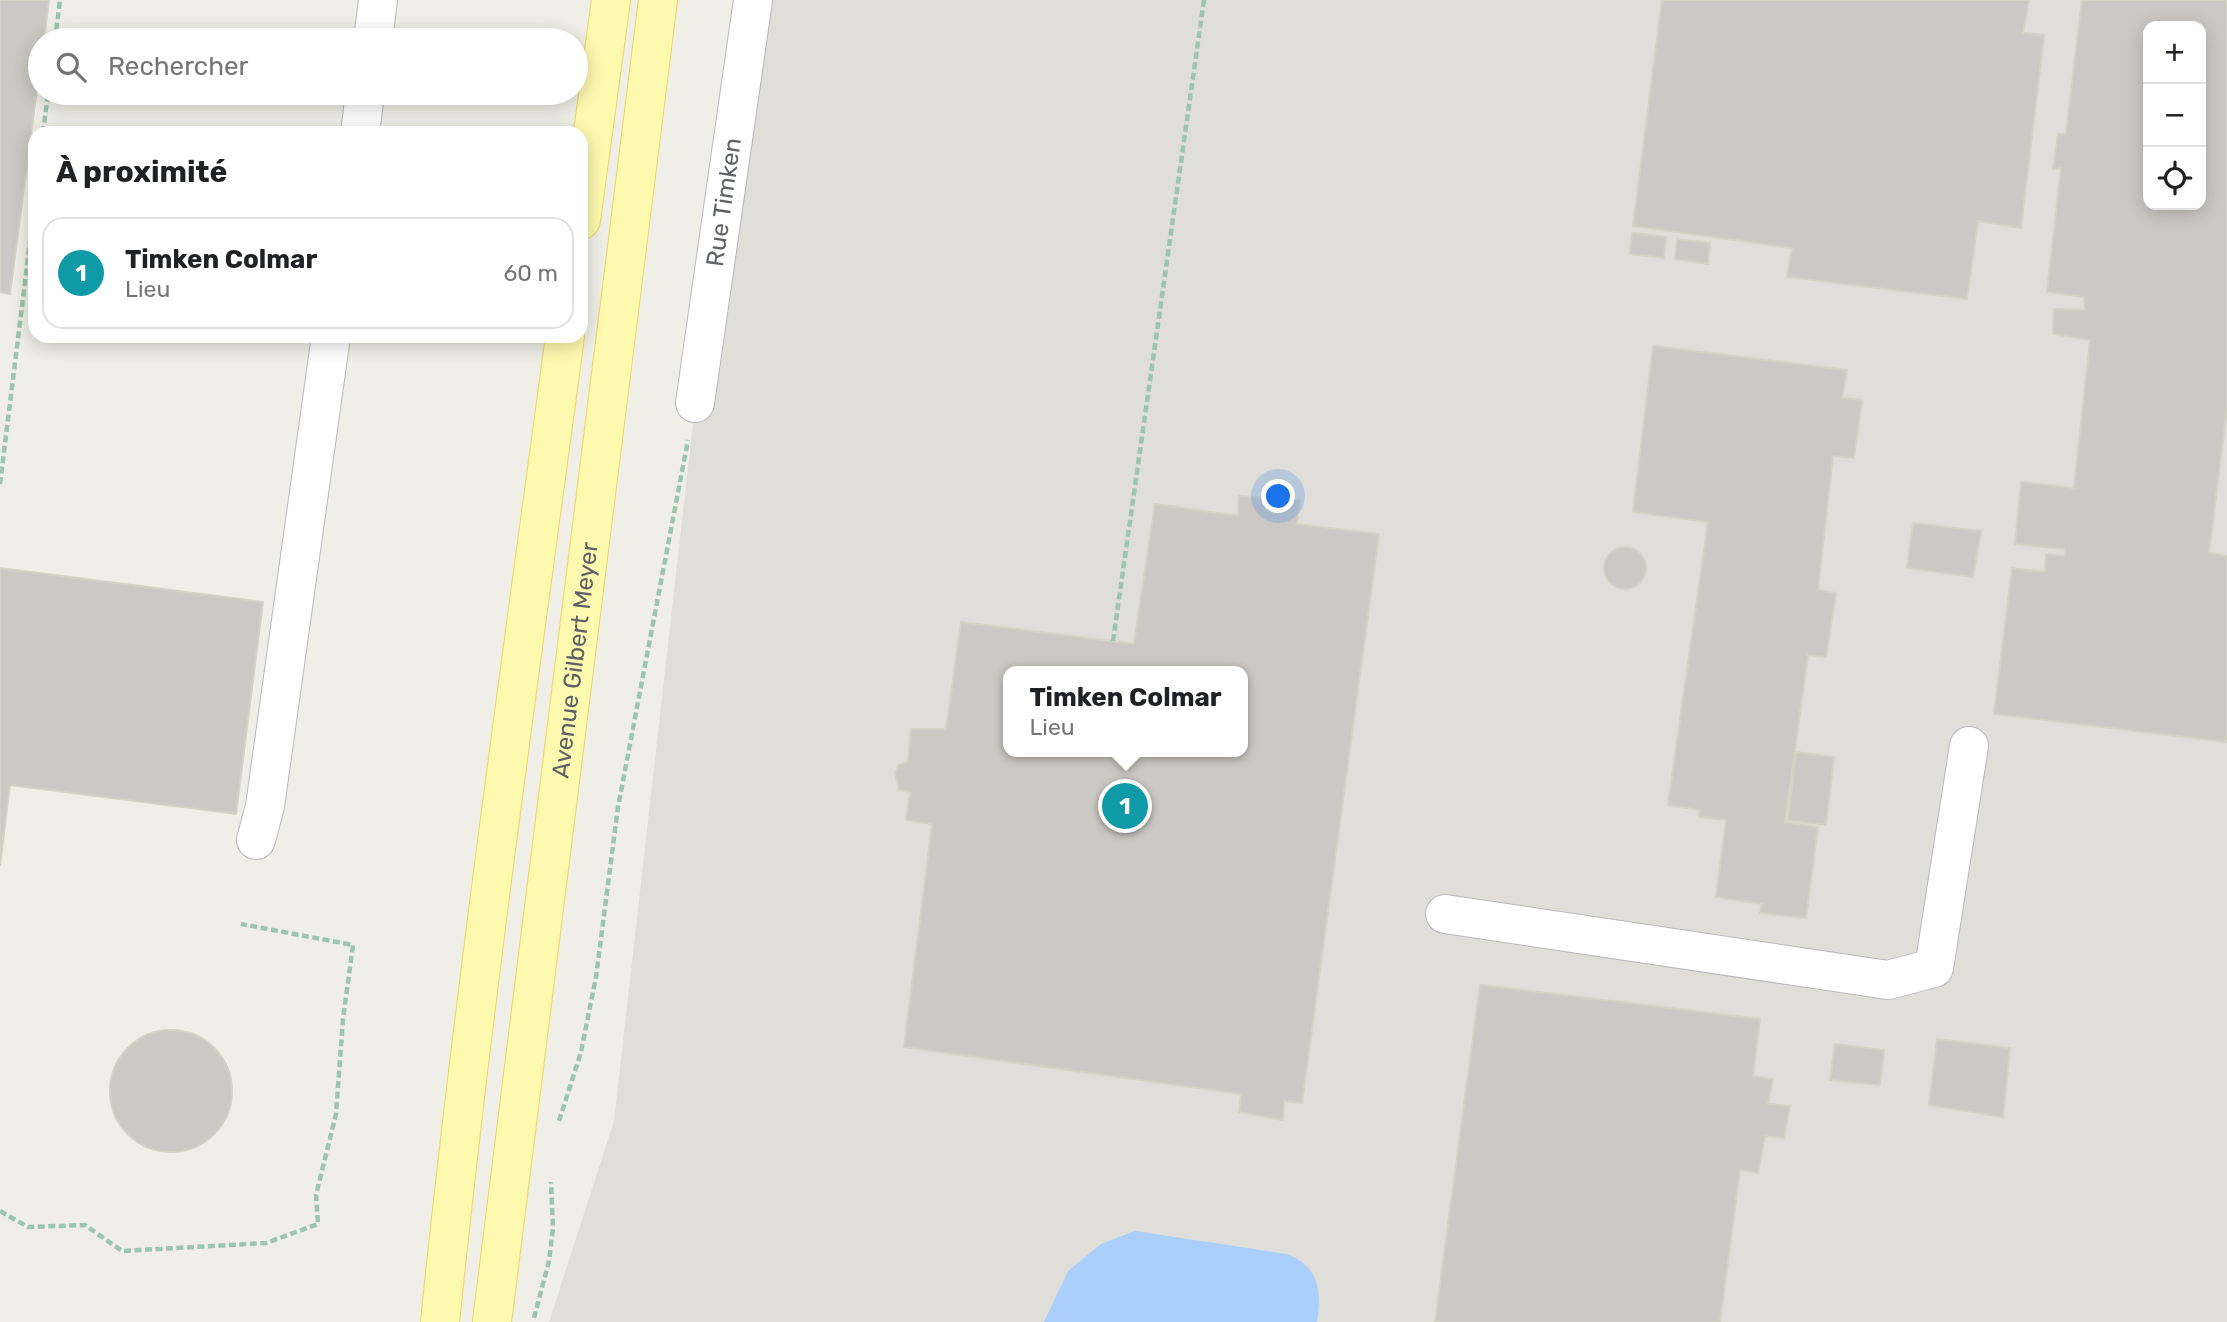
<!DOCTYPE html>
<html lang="fr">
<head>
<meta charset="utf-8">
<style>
	:root { --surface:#fff; --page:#f2f2f2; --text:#202124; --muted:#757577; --line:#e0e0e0; --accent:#0f766e }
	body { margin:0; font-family:Rubik,sans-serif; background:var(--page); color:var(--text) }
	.controls { position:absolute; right:21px; top:21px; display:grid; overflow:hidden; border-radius:14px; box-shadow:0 4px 18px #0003 }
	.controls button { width:63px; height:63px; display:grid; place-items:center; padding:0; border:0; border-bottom:2px solid var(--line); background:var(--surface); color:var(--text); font:35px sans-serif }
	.you { position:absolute; left:1279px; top:497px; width:24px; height:24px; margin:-18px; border:5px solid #fff; border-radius:50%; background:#1a73e8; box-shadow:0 0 0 10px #1a73e833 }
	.badge { display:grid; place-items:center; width:46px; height:46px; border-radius:50%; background:var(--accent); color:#fff; font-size:23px; font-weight:700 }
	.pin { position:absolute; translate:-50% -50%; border:4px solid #fff; box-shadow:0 2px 7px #0006 }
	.popup { position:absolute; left:1003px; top:666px; width:245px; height:91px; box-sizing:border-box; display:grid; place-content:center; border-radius:14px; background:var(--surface); filter:drop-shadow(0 2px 5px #0005); font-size:23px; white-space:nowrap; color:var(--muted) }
	.popup b { font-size:26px; color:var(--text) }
	.popup::after { content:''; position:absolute; left:50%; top:100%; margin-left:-14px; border:14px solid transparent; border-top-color:var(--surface) }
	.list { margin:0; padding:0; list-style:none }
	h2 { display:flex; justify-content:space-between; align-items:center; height:91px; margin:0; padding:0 28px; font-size:30px }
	h2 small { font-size:23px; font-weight:400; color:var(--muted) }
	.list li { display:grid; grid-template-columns:46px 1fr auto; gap:21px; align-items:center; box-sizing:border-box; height:112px; margin:0 14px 14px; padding:0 14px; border:2px solid var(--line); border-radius:21px }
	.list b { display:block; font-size:26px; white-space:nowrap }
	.list p { margin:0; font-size:23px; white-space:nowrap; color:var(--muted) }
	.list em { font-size:23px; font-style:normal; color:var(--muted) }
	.icon { flex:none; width:38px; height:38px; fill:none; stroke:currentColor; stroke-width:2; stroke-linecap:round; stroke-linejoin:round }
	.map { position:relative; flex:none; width:2227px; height:1322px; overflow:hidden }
	.search { position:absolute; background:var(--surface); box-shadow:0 4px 18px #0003; left:28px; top:28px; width:560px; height:77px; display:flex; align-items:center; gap:18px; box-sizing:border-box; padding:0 24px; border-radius:38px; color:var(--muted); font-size:26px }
	.panel { position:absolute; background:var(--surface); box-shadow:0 4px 18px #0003; left:28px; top:126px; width:560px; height:217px; border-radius:21px }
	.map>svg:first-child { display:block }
	.industrial { fill:#dfded9; fill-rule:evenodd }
	.water { fill:#aacffc }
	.building { fill:#ccc9c4; stroke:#d4d2c5; stroke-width:2; fill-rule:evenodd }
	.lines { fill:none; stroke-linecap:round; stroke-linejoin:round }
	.minor-casing { stroke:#b7b8bd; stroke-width:40 }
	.major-casing { stroke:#edd762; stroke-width:40 }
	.path { stroke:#9cc5ad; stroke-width:4.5; stroke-dasharray:7 3.5; stroke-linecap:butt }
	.minor { stroke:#fff; stroke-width:38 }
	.major { stroke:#fdf9af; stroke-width:38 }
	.labels { text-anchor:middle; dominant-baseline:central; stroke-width:7; stroke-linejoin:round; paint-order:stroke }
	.street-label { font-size:24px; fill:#5e6166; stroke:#fff }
</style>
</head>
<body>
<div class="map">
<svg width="2227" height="1322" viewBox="0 0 2227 1322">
	<rect width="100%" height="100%" fill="#f0efe7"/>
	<path class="industrial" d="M741,0H2227V1322H549L614,1121ZM2148,26H2201V205H2148ZM1008,671H1242V752H1008Z"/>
	<path class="water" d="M1135,1231L1287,1254C1319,1266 1322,1292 1317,1322H1044L1068,1271L1101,1244Z"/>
	<path class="building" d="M0,0H49L44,40H40V66L10,294L0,292Z
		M1662,0H2029L2023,33L2044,35L2021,228L1978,221L1967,299L1787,277L1792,248L1633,226Z
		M2082,0H2227V408L2209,553L2227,556V742L1994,714L2012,568L2045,572L2046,554L2065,556V549L2015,544L2021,482L2074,488L2090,340L2053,334L2054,309L2085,310L2084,297L2047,292L2061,168L2053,169L2058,134H2066ZM2148,26H2201V205H2148Z
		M1632,233L1666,237L1664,258L1630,254Z
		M1677,239L1710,243L1708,264L1675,259Z
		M1653,346L1847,370L1842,398L1862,400L1854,458L1833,456L1818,590L1836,593L1826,657L1808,655L1785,822L1818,827L1806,918L1760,913L1762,904L1716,897L1726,820L1699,817L1700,810L1668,805L1708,522L1633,512Z
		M1239,496L1300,500L1297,524L1379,534L1302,1103L1284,1101L1283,1120L1239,1112L1241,1094L904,1047L932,824L906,820L910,792L899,790L895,773L899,765L908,762L911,729H946L961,622L1134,644L1155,504L1238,516ZM1008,671H1242V752H1008Z
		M1913,523L1981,531L1973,577L1907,568Z
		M1604 568a21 21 0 1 1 42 0a21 21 0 1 1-42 0Z
		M0,568L263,602L236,814L10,785L0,866Z
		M1796,752L1834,757L1826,825L1788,820Z
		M1480,985L1760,1019L1753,1076L1773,1079L1768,1104L1790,1106L1784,1138L1765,1136L1758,1173L1740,1170L1720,1322H1435Z
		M110 1091a61 61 0 1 1 122 0a61 61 0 1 1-122 0Z
		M1937,1039L2010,1048L2003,1117L1929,1105Z
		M1835,1044L1884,1050L1880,1085L1830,1080Z"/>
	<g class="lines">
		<g class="minor-casing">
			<g id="minor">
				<path d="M373,40L378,0"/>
				<path d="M360,133L365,93"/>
				<path id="s1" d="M695,403L753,0"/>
				<path d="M256,840L265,806L331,336"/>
				<path d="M1445,914L1888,980L1934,968L1969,746"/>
			</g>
		</g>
		<g class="major-casing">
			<g id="major">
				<path d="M581,220L611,0"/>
				<path d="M440,1322C474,992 521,664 565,336"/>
				<path id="s2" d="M492,1322L658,0"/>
			</g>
		</g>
		<path class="path" d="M55,40L60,0
			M43,133L48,93
			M0,484L35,201
			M1113,641L1204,0
			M559,1121L581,1052L596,977L618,807L688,440
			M0,1211L28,1227L85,1225L122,1251L266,1243L318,1224L316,1195L336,1114L343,1019L353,945L241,924
			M534,1318L549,1261L553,1228L551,1182"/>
		<use href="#minor" class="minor"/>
		<use href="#major" class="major"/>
	</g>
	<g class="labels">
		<g class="street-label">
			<text stroke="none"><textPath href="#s1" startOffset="203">Rue Timken</textPath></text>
			<text stroke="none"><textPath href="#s2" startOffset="667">Avenue Gilbert Meyer</textPath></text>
		</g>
	</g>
</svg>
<div class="controls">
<button>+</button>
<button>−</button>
<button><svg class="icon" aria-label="locate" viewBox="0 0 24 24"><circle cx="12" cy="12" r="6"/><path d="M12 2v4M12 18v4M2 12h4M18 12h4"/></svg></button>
</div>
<div class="you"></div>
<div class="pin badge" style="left:1125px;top:806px;background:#0f9aa8">1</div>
<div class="popup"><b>Timken Colmar</b>Lieu</div>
<div class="search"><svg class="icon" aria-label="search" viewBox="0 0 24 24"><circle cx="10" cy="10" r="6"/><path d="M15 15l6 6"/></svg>Rechercher</div>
<section class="panel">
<h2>À proximité<small></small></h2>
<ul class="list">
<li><span class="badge" style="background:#0f9aa8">1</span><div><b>Timken Colmar</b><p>Lieu</p></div><em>60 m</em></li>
</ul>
</section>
</div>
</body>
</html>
